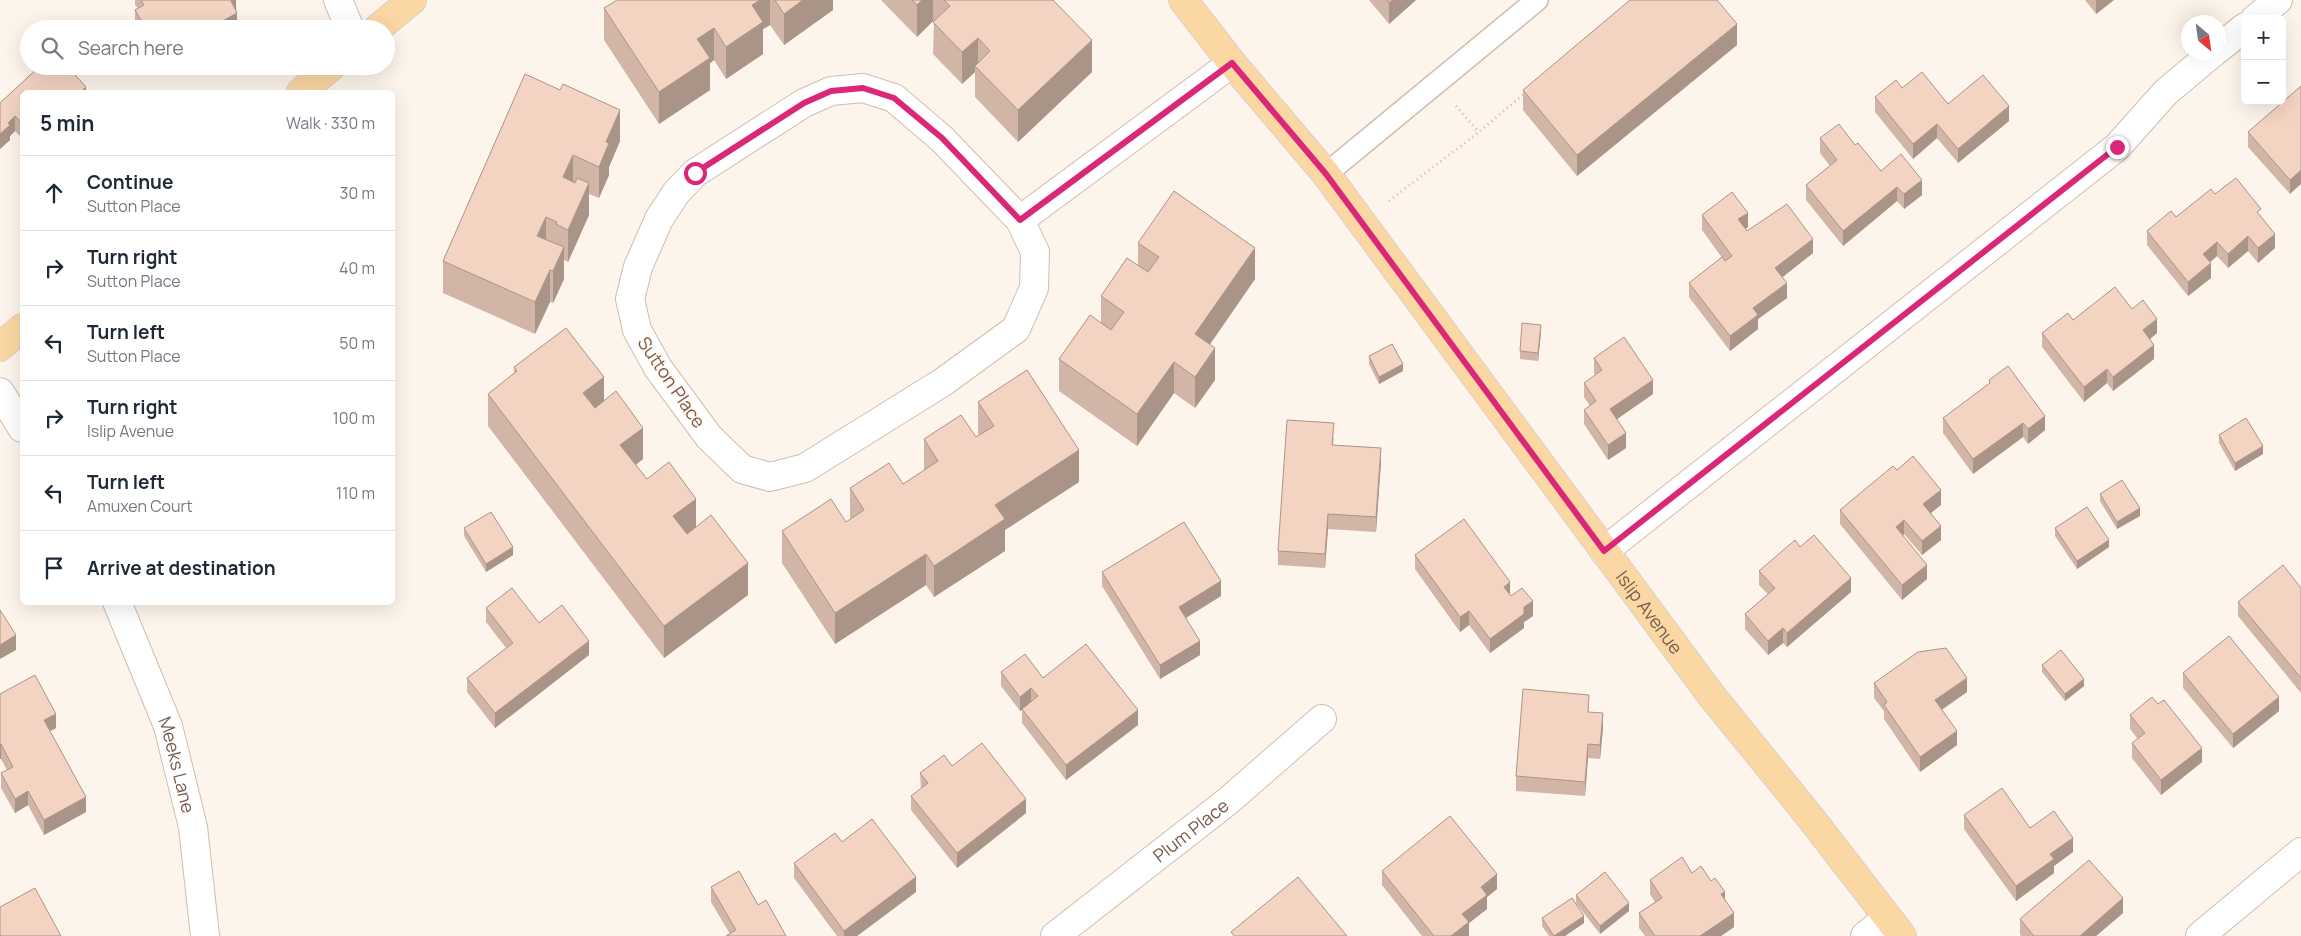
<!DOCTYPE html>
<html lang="en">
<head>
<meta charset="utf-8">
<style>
	:root { --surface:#fff; --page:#f2f2f3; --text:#1f2937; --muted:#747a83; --line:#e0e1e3 }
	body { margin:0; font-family:Manrope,sans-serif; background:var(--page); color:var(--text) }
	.controls { position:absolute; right:15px; top:15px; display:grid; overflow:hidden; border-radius:8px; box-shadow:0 5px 20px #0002 }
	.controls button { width:45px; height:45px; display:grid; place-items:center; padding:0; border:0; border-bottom:1px solid var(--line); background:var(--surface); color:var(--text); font:25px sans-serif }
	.compass { position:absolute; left:2181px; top:15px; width:45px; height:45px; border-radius:50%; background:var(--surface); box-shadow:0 5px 20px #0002; rotate:151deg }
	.stop { position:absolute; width:15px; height:15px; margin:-11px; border:4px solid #db2777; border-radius:50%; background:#fff }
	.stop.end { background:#db2777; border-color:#fff; box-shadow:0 1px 5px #0008 }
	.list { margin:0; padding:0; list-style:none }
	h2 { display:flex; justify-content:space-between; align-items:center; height:65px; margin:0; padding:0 20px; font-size:21px }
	h2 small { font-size:16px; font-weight:400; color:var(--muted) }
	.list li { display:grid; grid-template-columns:32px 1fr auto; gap:15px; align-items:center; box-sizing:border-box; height:75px; padding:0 20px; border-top:1px solid var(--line) }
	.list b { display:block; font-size:19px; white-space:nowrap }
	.list p { margin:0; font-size:16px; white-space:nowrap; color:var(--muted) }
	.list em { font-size:16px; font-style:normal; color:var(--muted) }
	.icon { flex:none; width:28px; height:28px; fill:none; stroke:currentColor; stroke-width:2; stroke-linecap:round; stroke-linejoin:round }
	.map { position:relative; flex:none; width:2301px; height:936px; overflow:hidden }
	.search { position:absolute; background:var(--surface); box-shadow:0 5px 20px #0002; left:20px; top:20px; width:375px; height:55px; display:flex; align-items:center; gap:12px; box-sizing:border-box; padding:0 18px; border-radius:28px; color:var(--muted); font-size:19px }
	.panel { position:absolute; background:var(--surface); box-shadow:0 5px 20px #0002; left:20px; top:90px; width:375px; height:515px; border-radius:8px }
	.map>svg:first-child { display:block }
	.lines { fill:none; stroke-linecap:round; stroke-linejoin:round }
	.service-casing { stroke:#d0bdaf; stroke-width:24 }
	.minor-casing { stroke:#d0bdaf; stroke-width:30 }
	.primary-casing { stroke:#d9d1cd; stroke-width:30 }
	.path { stroke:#d9b6a4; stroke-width:3; stroke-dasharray:1 4; stroke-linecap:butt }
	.service { stroke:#fff; stroke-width:21 }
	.minor { stroke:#fff; stroke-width:28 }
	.primary { stroke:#fbd7a4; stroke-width:28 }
	.wall { fill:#d1b5a7 }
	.shaded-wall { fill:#aa9488 }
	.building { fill:#f3d3c2; stroke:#aa9488 }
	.route { stroke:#db2777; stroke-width:6 }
	.labels { text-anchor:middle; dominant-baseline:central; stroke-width:4; stroke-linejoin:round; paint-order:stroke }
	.street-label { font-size:18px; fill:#795b4c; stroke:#fff9f2 }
</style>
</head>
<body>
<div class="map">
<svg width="2301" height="936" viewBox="0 0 2301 936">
	<rect width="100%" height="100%" fill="#fdf5eb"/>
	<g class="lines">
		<g class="service-casing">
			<path id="service" d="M1326,174L1537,0"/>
		</g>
		<g class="minor-casing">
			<g id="minor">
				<path d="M338,0L350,29"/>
				<path d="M2255,19L2278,0"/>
				<path d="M2218,49L2245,27"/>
				<path d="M863,88L894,98L942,139L1020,220L1035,252L1034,288L1016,329L943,382L805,468L770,477L742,469L709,437L658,368L637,330L630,299L638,267L659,219L676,193L695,173L804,103L831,91Z"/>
				<path d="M1020,220L1232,63"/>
				<path d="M0,392L22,428"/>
				<path d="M1604,551L2117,147L2166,92L2214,52"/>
				<path id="s1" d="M117,602L168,726L193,827L205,936"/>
				<path id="s2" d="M1055,936L1228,801L1322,719"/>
				<path d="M1865,936L1887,918"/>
				<path d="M2200,936L2301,852"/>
			</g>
		</g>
		<g class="primary-casing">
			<g id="primary">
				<path id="s3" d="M1183,0L1232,63L1326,174L1711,695L1810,817L1902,936"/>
				<path d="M377,29L412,0"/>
				<path d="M301,92L332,66"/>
				<path d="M0,347L22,328"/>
			</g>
		</g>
		<path class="path" d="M1456,106L1479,132
			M1389,201L1479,132L1525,93"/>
		<use href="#service" class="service"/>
		<use href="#minor" class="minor"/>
		<use href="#primary" class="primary"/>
	</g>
	<path class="wall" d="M135,0H236L237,27L234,29H138L135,24V10L138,8L135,5Z
		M617,0H833V10L784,45L770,25L763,29V54L726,79L714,60L710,63V90L659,124L604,40V8Z
		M881,0H1053L1092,72L1018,142L975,97V72L962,84L933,54L934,22L933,21L917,37Z
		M1369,0H1416L1389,24Z
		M2085,0H2114L2096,14Z
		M1737,45L1577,176L1523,110V90Z
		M40,66H67L86,87V92H22V138L15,131L10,136V140L0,149V103Z
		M2301,86L2290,194L2248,147V132Z
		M1902,88L1948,104L2009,121L1958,163L1937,138L1913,159L1875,112V97Z
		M560,90L620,141L609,167V175L599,198L589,194V215L568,262L564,260V279L553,303L550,302L535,334L443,293V261Z
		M1820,138L1855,145L1881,171L1922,195L1904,209L1897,201L1843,246L1806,200V185L1830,166L1820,153Z
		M2215,194L2261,216L2275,248L2258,263L2248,251L2228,268L2217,256L2210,262L2211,278L2188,296L2147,245V231L2176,217Z
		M1702,215L1748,227L1745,229L1747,231L1813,253L1782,277L1787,298L1758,319V329L1730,351L1689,297V283L1723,259L1702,230Z
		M1138,243L1255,279L1210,344L1215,380L1195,408L1174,393L1137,446L1059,391V359L1101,323V296L1138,265Z
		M2132,309L2157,333L2150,339L2154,359L2113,391L2107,383L2084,402L2042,347V333L2073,320Z
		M1541,332L1538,361L1520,359V351Z
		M1369,356L1403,371L1379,384L1369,364Z
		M1594,358L1653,394L1617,419L1626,448L1608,460L1584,424V410L1590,406L1584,397V383L1596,375L1594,373Z
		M514,367L604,401L643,459L636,465L647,479L696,526L748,595L664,658L488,426V394L514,373Z
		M1989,380L2045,430L2028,444L2023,437L1973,474L1943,433V418L1989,384Z
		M978,402L1079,482L1005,530V551L934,597L926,585L835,644L782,563V531L846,522L850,520V488L903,484L924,471V439L976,437L979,435L978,434Z
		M2219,435L2263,454L2235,471L2219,443Z
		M1334,437L1333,445L1381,462L1376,532L1328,529L1325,568L1278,565V551Z
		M1897,470L1941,505L1931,513L1941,540L1922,555L1904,534L1903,536L1927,579L1902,600L1840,524V510Z
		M2100,494L2140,516L2117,529L2100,501Z
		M464,528L513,555L486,572L464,536Z
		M2055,528L2109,547L2077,569L2055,536Z
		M1800,547L1851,592L1787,647L1783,643L1768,655L1745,629V614L1768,594L1759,585V571Z
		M1415,555L1510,595L1533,616L1524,622V628L1490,653L1469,625L1460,632L1415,569Z
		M1102,572L1221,596L1186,618L1200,655L1160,679L1102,586Z
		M2301,588V693L2238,616V602Z
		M486,608L539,623L589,655L495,728L467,692V678L506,648L486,622Z
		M2042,665L2084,686L2065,701L2042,672Z
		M1001,672L1043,678L1138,725L1066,780L1022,723V710L1020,711L1001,686Z
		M2183,673L2279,711L2233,748L2183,688Z
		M1874,683L1967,692L1942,710L1957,745L1920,772L1884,719V711L1874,698Z
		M0,694L56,728L50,731L86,812L44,835L28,805L15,813L1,788V773L7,770L1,759H0Z
		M1589,712L1603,728L1600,759L1588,758L1585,796L1516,791V776Z
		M2130,715L2202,762L2161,795L2132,758V743L2138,739L2130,729Z
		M952,766L1026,813L957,868L911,810V796L921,789L920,773Z
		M1964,815L2030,828L2073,852L2054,866V873L2016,901L1964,829Z
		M794,863L916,892L857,936H837L794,878Z
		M1382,871L1497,889L1487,897V909L1469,923V936H1422L1382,885Z
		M1692,873L1725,900L1734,927L1721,936H1645L1639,928V913L1655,902L1650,894V880Z
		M711,887L758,905L786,936L730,934L711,902Z
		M1576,895L1629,911L1600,934L1576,903Z
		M2123,913L2096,936H2021L2020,934V919Z
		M1542,918L1584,923L1565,936H1549L1542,926Z"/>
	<path class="shaded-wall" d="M232,0H236V12L231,1Z
		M760,0H770V25L763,29V54L726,79V47L752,5Z
		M803,0H833V10L784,45V14Z
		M922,0H933V21L917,37V5Z
		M1393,0H1416L1389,24V3Z
		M2096,0H2114L2096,14Z
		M237,13V27L234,29H208Z
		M1737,24V45L1577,176V155Z
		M714,28V60L710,63V90L659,124V92L697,39Z
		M978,38V68L975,66V72L962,84V52Z
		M1092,40V72L1018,142V110Z
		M161,66H168L161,70Z
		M86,87V92H81Z
		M2009,106V121L1958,163V149Z
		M620,110V141L609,167V175L599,198V167L606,142Z
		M15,116V131L10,136V140L0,149V134L8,123Z
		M1937,124V138L1913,159V144Z
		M573,155V187L563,177Z
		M2301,170V184L2290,194V180Z
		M1922,180V195L1904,209V194Z
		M589,183V215L568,262V230Z
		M1897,187V201L1843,246V231Z
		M1748,213V227L1738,234V219Z
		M546,217V249L537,236Z
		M2275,234V248L2258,263V248Z
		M2248,236V251L2228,268V254Z
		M1813,239V253L1775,283V268Z
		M2217,242V256L2203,268V254Z
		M564,247V279L553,303V271Z
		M1255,248V279L1195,366V334Z
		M2211,263V278L2188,296V282Z
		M550,270V302L535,334V302Z
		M1787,283V298L1758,319V329L1730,351V336L1753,308Z
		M2157,319V333L2143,345V330Z
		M1541,325V332L1538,361V353Z
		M2154,345V359L2113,391V377Z
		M1215,348V380L1195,408V377Z
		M1174,362V393L1137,446V414Z
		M1403,364V371L1379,384V377Z
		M2107,369V383L2084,402V387Z
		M604,377V409L583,425V393Z
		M1653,380V394L1610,424V409Z
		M2045,416V430L2028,444V429Z
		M2023,423V437L1973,474V459Z
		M643,428V459L620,476V445Z
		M1626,433V448L1608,460V445Z
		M2263,446V454L2235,471V463Z
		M1381,448V462L1376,532V517Z
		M1079,450V482L1005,530V551L934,597V566L995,505Z
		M1941,490V505L1923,519V504Z
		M696,499V530L673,548V516Z
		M2140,508V516L2117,529V522Z
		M1328,514V529L1325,568V554Z
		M1904,520V534L1896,541V527Z
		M1941,526V540L1922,555V541Z
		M2109,540V547L2077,569V561Z
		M513,547V555L486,572V564Z
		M926,554V585L835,644V613Z
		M748,563V595L664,658V626Z
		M1927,565V579L1902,600V585Z
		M1851,578V592L1787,647V633Z
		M1221,581V596L1179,622V607Z
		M1510,582V596L1504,587Z
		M1533,601V616L1524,622V628L1490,653V639L1524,607Z
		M1469,611V625L1460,632V617Z
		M1783,628V643L1768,655V641Z
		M16,635V650L0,659V645Z
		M589,641V655L495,728V713Z
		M1200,641V655L1160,679V665Z
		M1967,678V692L1935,714V700Z
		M2084,679V686L2065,701V694Z
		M1031,688V702L1022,709V710L1020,711V697Z
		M2279,697V711L2233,748V734Z
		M1138,710V725L1066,780V765Z
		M1603,713V728L1600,759V745Z
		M56,714V728L44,734V720Z
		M1957,731V745L1920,772V757Z
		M1,744V759H0V745Z
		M1588,744V758L1585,796V782Z
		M2202,748V762L2161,795V780Z
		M28,791V805L15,813V799Z
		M86,797V812L44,835V820Z
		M1026,799V813L957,868V853Z
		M2073,838V852L2054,866V873L2016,901V886L2050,854Z
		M1497,874V889L1487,897V909L1469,923V936H1451L1462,914L1481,887Z
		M916,877V892L857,936H844V931Z
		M1725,892V906L1721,894Z
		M2123,898V913L2096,936H2080Z
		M1629,903V911L1600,934V926Z
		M1734,913V927L1721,936H1700Z
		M1584,916V923L1565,936H1554Z"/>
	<path class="building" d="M141,0H232L231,1L237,13L208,29H146L135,10L144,5Z
		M617,0H760L752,5L763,22L726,47L714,28L697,39L710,58L659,92L604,8Z
		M775,0H803L784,14Z
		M912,0H922L917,5Z
		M944,0H1053L1092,40L1018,110L975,66L990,51L978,38L962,52L933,22L950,6Z
		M1387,0H1393L1389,3Z
		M1630,0H1717L1737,24L1577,155L1523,90Z
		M40,66H67L86,87L81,92H22V123L15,116L8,123L10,125L0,134V103Z
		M1922,72L1948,104L1983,75L2009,106L1958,149L1937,124L1913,144L1875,97L1896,80L1902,88Z
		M525,74L560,90L563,84L620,110L606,142L609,143L599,167L573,155L563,177L575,183L577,178L589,183L568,230L556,224L557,222L546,217L537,236L564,247L553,271L550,270L535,302L443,261Z
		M2301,86V170L2290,180L2248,132Z
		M1839,124L1855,145L1858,143L1881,171L1901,154L1922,180L1904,194L1897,187L1843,231L1806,185L1837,160L1820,138Z
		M2236,178L2261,209L2257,212L2275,234L2258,248L2248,236L2228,254L2217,242L2203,254L2211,263L2188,282L2147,231L2171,211L2176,217L2211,189L2215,194Z
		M1174,191L1255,248L1195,334L1215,348L1195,377L1174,362L1137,414L1059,359L1090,315L1111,330L1124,312L1101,296L1127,258L1148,272L1159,257L1138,243Z
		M1732,192L1748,213L1738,219L1747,231L1787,204L1813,239L1775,268L1787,283L1753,308L1758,315L1730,336L1689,283L1722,257L1725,261L1732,256L1702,215Z
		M2115,287L2132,309L2143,300L2157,319L2143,330L2154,345L2113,377L2107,369L2084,387L2042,333L2068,313L2073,320Z
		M1522,323L1541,325L1538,353L1520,351Z
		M566,328L604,377L583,393L595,408L616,391L643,428L620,445L647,479L669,462L696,499L673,516L687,534L711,515L748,563L664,626L488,394L517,371L514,367Z
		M1624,337L1653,380L1610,409L1626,433L1608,445L1584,410L1596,401L1584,383L1602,370L1594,358Z
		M1392,344L1403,364L1379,377L1369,356Z
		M2008,366L2045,416L2028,429L2023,423L1973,459L1943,418L1990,383L1989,380Z
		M1027,370L1079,450L995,505L1005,519L934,566L926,554L835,613L782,531L831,499L846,522L864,510L850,488L889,463L903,484L938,461L924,439L961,415L976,437L994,426L978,402Z
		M2246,418L2263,446L2235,463L2219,435Z
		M1287,420L1334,423L1332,445L1381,448L1376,517L1328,514L1325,554L1278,551Z
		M1913,456L1941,490L1923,504L1941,526L1922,541L1904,520L1896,527L1927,565L1902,585L1840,510L1893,466L1897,470Z
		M2122,480L2140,508L2117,522L2100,494Z
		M2087,507L2109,540L2077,561L2055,528Z
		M491,512L513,547L486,564L464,528Z
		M1464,519L1510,582L1504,587L1511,596L1522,588L1533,601L1524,607V614L1490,639L1469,611L1460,617L1415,555Z
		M1184,522L1221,581L1179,607L1200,641L1160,665L1102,572Z
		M1814,535L1851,578L1787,633L1783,628L1768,641L1745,614L1775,588L1759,571L1795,540L1800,547Z
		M2283,565L2301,588V678L2238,602Z
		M512,588L539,623L562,605L589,641L495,713L467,678L513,643L486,608Z
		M0,610L16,635L0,645Z
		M2229,636L2279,697L2233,734L2183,673Z
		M1086,644L1138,710L1066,765L1022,709L1038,696L1031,688L1020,697L1001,672L1025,654L1043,678Z
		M1946,648L1967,678L1935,700L1957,731L1920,757L1884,705L1887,702L1874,683L1918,652Z
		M2061,650L2084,679L2065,694L2042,665Z
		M35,675L56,714L44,720L86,797L44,820L28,791L15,799L1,773L13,767L1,744L0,745V694Z
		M1523,689L1589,695L1588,712L1603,713L1600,745L1588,744L1585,782L1516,776Z
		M2152,697L2158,704L2164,700L2202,748L2161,780L2132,743L2145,733L2130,715Z
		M982,743L1026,799L957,853L911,796L928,783L920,773L944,755L952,766Z
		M2002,788L2030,828L2054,811L2073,838L2050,854L2054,859L2016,886L1964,815Z
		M1450,816L1497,874L1481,887L1487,895L1462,914L1469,922L1451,936H1434L1382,871Z
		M872,819L916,877L844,931L794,863L835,833L842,842Z
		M1682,857L1692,873L1701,866L1711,881L1715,878L1725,892L1721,894L1734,913L1700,936H1655L1639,913L1662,898L1650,880Z
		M2089,860L2123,898L2080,936H2034L2020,919Z
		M739,871L758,905L766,900L786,936H726L736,930L711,887Z
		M1605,872L1629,903L1600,926L1576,895Z
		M1298,877L1347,936H1234L1231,932Z
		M35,888L61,936H0V907Z
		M1572,898L1584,916L1554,936L1542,918Z"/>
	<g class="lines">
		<path class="route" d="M695,173L804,103L831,91L863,88L894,98L942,138L1020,220L1232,63L1326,174L1604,551L2117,147"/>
	</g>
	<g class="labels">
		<g class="street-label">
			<text transform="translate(672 382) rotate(56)">Sutton Place</text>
			<text stroke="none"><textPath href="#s3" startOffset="770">Islip Avenue</textPath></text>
			<text stroke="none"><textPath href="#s1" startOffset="174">Meeks Lane</textPath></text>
			<text stroke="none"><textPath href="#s2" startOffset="172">Plum Place</textPath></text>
		</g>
	</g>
</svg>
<div class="controls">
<button>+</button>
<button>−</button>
</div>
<svg class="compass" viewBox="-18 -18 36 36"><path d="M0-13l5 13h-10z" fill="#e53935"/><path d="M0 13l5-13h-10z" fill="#747a83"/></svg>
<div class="stop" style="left:695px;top:173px"></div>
<div class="stop end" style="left:2117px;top:147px"></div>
<div class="search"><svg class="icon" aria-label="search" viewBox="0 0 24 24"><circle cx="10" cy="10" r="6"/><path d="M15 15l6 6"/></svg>Search here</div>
<section class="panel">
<h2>5 min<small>Walk · 330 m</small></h2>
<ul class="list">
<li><svg class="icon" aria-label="ahead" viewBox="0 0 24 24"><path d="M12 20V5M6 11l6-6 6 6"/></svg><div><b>Continue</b><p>Sutton Place</p></div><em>30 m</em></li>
<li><svg class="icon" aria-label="right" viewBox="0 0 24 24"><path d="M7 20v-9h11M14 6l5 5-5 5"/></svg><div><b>Turn right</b><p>Sutton Place</p></div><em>40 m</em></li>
<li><svg class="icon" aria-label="left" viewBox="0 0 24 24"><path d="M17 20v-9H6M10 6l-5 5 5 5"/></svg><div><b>Turn left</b><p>Sutton Place</p></div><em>50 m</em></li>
<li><svg class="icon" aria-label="right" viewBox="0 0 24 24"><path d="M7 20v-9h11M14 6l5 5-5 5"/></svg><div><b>Turn right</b><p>Islip Avenue</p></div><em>100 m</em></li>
<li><svg class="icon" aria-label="left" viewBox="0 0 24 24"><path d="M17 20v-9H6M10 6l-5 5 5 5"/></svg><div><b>Turn left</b><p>Amuxen Court</p></div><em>110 m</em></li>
<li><svg class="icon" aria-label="arrive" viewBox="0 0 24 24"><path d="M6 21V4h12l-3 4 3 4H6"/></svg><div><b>Arrive at destination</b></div></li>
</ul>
</section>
</div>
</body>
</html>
